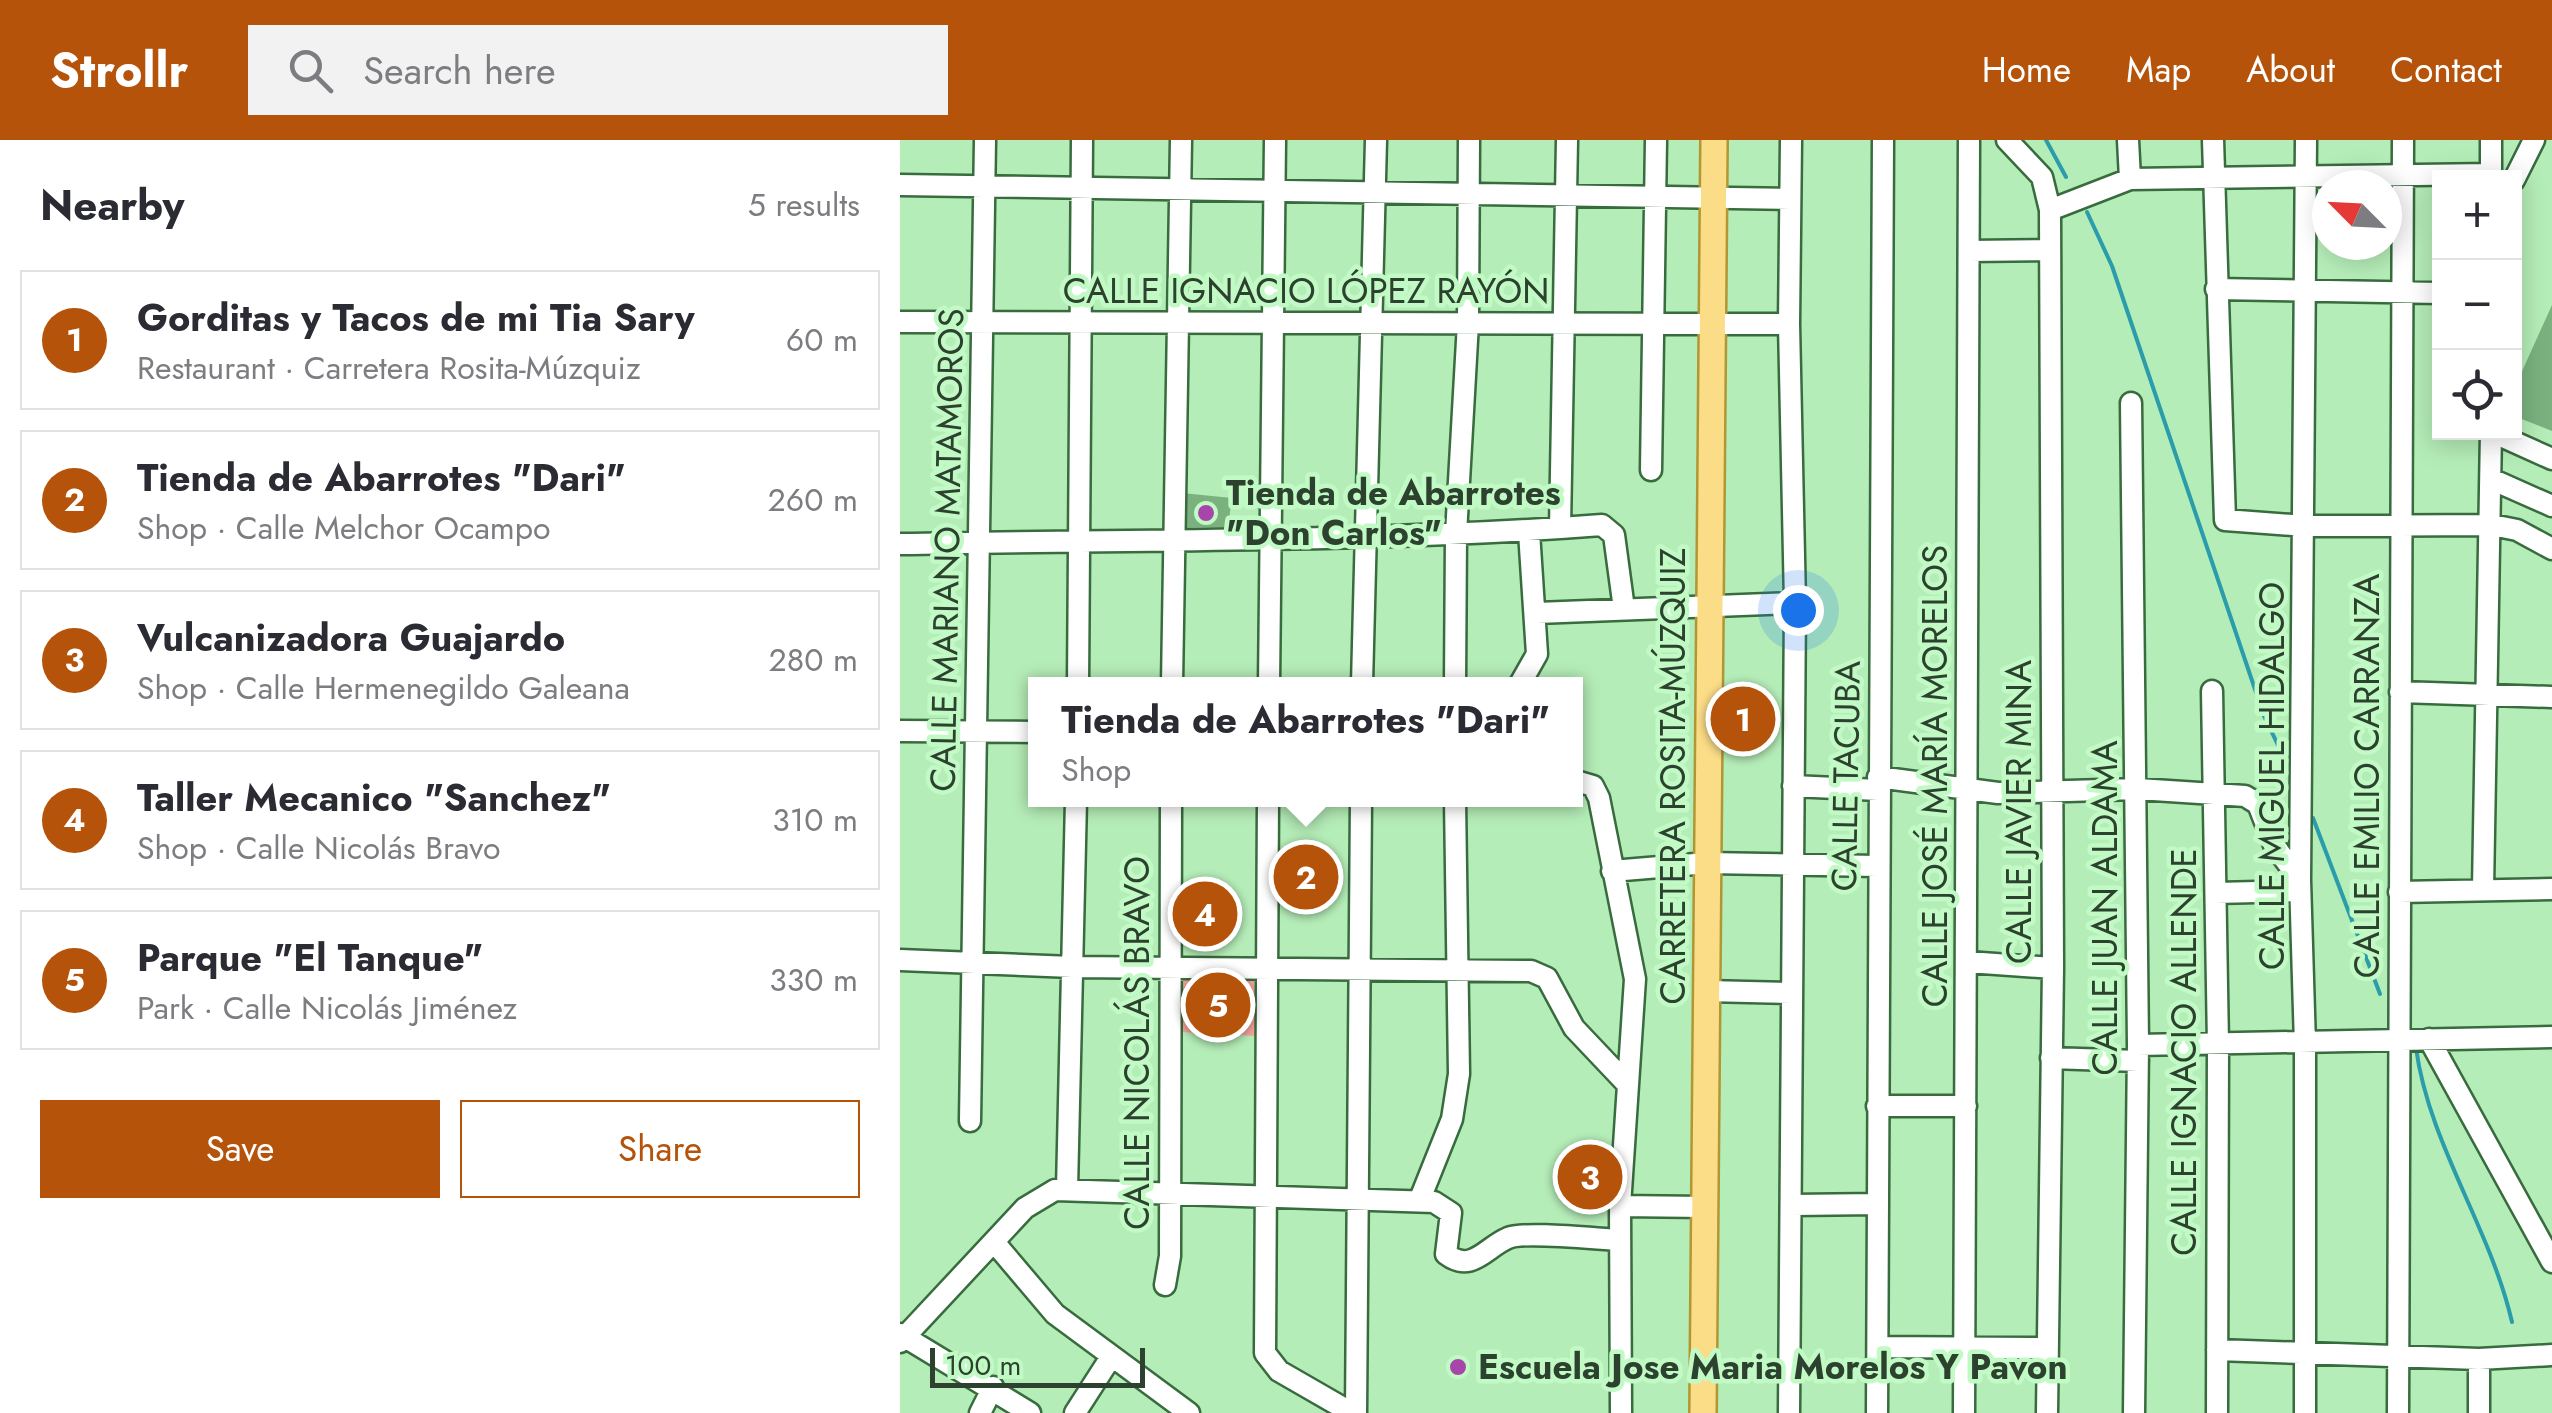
<!DOCTYPE html>
<html lang="en">
<head>
<meta charset="utf-8">
<style>
	:root { --surface:#fff; --page:#f2f2f3; --text:#2b2b33; --muted:#7c7c81; --line:#e1e1e2; --accent:#b45309 }
	body { margin:0; font-family:Jost,sans-serif; background:var(--page); color:var(--text) }
	.controls { position:absolute; right:30px; top:30px; display:grid; overflow:hidden; border-radius:0px; box-shadow:0 5px 25px #0003 }
	.controls button { width:90px; height:90px; display:grid; place-items:center; padding:0; border:0; border-bottom:2px solid var(--line); background:var(--surface); color:var(--text); font:50px sans-serif }
	.compass { position:absolute; left:1412px; top:30px; width:90px; height:90px; border-radius:50%; background:var(--surface); box-shadow:0 5px 25px #0003; rotate:294deg }
	.scale { position:absolute; left:30px; bottom:25px; width:215px; box-sizing:border-box; padding-left:10px; border:5px solid #2c422e; border-top:0; font-size:28px; line-height:35px; white-space:nowrap; color:#2c422e; -webkit-text-stroke:8px #c2fac5; paint-order:stroke }
	.you { position:absolute; left:898px; top:470px; width:35px; height:35px; margin:-25px; border:8px solid #fff; border-radius:50%; background:#1a73e8; box-shadow:0 0 0 15px #1a73e833 }
	.badge { display:grid; place-items:center; width:65px; height:65px; border-radius:50%; background:var(--accent); color:#fff; font-size:32px; font-weight:700 }
	.pin { position:absolute; translate:-50% -50%; border:5px solid #fff; box-shadow:0 2px 10px #0006 }
	.popup { position:absolute; left:128px; top:537px; width:555px; height:130px; box-sizing:border-box; display:grid; place-content:center; border-radius:0px; background:var(--surface); filter:drop-shadow(0 2px 8px #0005); font-size:32px; white-space:nowrap; color:var(--muted) }
	.popup b { font-size:38px; color:var(--text) }
	.popup::after { content:''; position:absolute; left:50%; top:100%; margin-left:-20px; border:20px solid transparent; border-top-color:var(--surface) }
	.list { margin:0; padding:0; list-style:none }
	h2 { display:flex; justify-content:space-between; align-items:center; height:130px; margin:0; padding:0 40px; font-size:42px }
	h2 small { font-size:32px; font-weight:400; color:var(--muted) }
	.list li { display:grid; grid-template-columns:65px 1fr auto; gap:30px; align-items:center; box-sizing:border-box; height:140px; margin:0 20px 20px; padding:0 20px; border:2px solid var(--line); border-radius:0px }
	.list b { display:block; font-size:38px; white-space:nowrap }
	.list p { margin:0; font-size:32px; white-space:nowrap; color:var(--muted) }
	.list em { font-size:32px; font-style:normal; color:var(--muted) }
	.actions { display:flex; gap:20px; padding:30px 40px }
	.actions a { flex:1; padding:22px 0; border:2px solid var(--accent); border-radius:0px; text-align:center; font-size:35px; color:var(--accent) }
	.actions .main { background:var(--accent); color:#fff }
	.icon { flex:none; width:55px; height:55px; fill:none; stroke:currentColor; stroke-width:2; stroke-linecap:round; stroke-linejoin:round }
	.map { position:relative; flex:none; width:1652px; height:1273px; overflow:hidden }
	header { display:flex; align-items:center; gap:60px; box-sizing:border-box; height:140px; padding:0 50px; background:var(--accent); color:#fff }
	header strong { font-size:48px }
	nav { display:flex; gap:55px; margin-inline-start:auto; font-size:35px }
	.search { width:700px; height:90px; background:var(--page); display:flex; align-items:center; gap:25px; box-sizing:border-box; padding:0 35px; border-radius:0px; color:var(--muted); font-size:38px }
	main { display:flex }
	aside { flex:1; background:var(--surface) }
	.map>svg:first-child { display:block }
	.green { fill:#f9a59c }
	.lines { fill:none; stroke-linecap:round; stroke-linejoin:round }
	.stream { stroke:#2b9daa; stroke-width:4 }
	.building { fill:#7bb17f }
	.minor-casing { stroke:#386b3e; stroke-width:25 }
	.major-casing { stroke:#b19634; stroke-width:30 }
	.minor { stroke:#fff; stroke-width:20 }
	.major { stroke:#fbdc87; stroke-width:25 }
	.poi-dot { fill:#a845ab; stroke:#c2fac5; stroke-width:4 }
	.labels { text-anchor:middle; dominant-baseline:central; stroke-width:9; stroke-linejoin:round; paint-order:stroke }
	.street-label { font-size:35px; fill:#2c422e; stroke:#c2fac5 }
	.poi-label { font-size:35px; font-weight:bold; fill:#2c422e; stroke:#c2fac5; text-anchor:start }
</style>
</head>
<body>
<header>
<strong>Strollr</strong>
<div class="search"><svg class="icon" aria-label="search" viewBox="0 0 24 24"><circle cx="10" cy="10" r="6"/><path d="M15 15l6 6"/></svg>Search here</div>
<nav><a>Home</a><a>Map</a><a>About</a><a>Contact</a></nav>
</header>
<main>
<aside>
<h2>Nearby<small>5 results</small></h2>
<ul class="list">
<li><span class="badge">1</span><div><b>Gorditas y Tacos de mi Tia Sary</b><p>Restaurant · Carretera Rosita-Múzquiz</p></div><em>60 m</em></li>
<li><span class="badge">2</span><div><b>Tienda de Abarrotes &quot;Dari&quot;</b><p>Shop · Calle Melchor Ocampo</p></div><em>260 m</em></li>
<li><span class="badge">3</span><div><b>Vulcanizadora Guajardo</b><p>Shop · Calle Hermenegildo Galeana</p></div><em>280 m</em></li>
<li><span class="badge">4</span><div><b>Taller Mecanico &quot;Sanchez&quot;</b><p>Shop · Calle Nicolás Bravo</p></div><em>310 m</em></li>
<li><span class="badge">5</span><div><b>Parque &quot;El Tanque&quot;</b><p>Park · Calle Nicolás Jiménez</p></div><em>330 m</em></li>
</ul>
<div class="actions"><a class="main">Save</a><a>Share</a></div>
</aside>
<div class="map">
<svg width="1652" height="1273" viewBox="0 0 1652 1273">
	<rect width="100%" height="100%" fill="#b5edb8"/>
	<path class="green" d="M283,838H354L356,896L281,892Z"/>
	<g class="lines">
		<path class="stream" d="M1146,0L1166,37
			M1187,72L1212,126L1364,576L1391,632
			M1413,678L1480,854
			M1516,908C1529,1004 1590,1087 1612,1182"/>
	</g>
	<path class="building" d="M1652,165V291L1614,276V249Z
		M282,353L332,358L328,387L282,388Z
		M829,566H860L854,591L827,592Z
		M386,706L427,712V766L384,761Z
		M285,757L327,760L324,792L282,788Z
		M665,1021L716,1026L715,1053L663,1049Z"/>
	<g class="lines">
		<g class="minor-casing">
			<path id="minor" d="M1107,0L1142,37L1150,70L1153,828L1147,1273
				M1228,0L1230,39
				M1313,0L1325,380L1405,386L1592,385L1617,390L1652,409
				M1591,38V0
				M1614,40L1634,0
				M0,45L890,59
				M1150,70L1230,39L1591,34
				M1069,111L1148,110
				M1316,149L1540,153
				M0,182L889,184
				M1231,263L1238,905L1234,1273
				M1592,292L1652,319
				M751,330L756,0
				M1591,339L1652,366
				M660,388L667,0
				M0,404C234,399 469,403 702,385L714,395L724,469
				M637,473L895,463
				M178,544L182,0
				M272,544L281,0
				M369,544L375,0
				M462,544L476,0
				M555,544L556,394L568,183L569,0
				M620,544L637,514L629,392
				M1312,551L1318,905L1317,1273
				M1500,552L1652,557
				M0,591L136,592
				M978,637L1098,653L1238,649L1345,656L1358,664L1374,705L1400,740
				M676,641L693,646L699,658L735,839L720,1066L721,1273
				M893,646L978,650
				M368,660L365,1213L379,1231L452,1273
				M712,731L807,723L977,726
				M1583,749L1591,292
				M1499,752L1652,749
				M1316,753L1400,751
				M0,820L172,827L631,831L647,838L674,888L728,945
				M1068,822L1153,828
				M806,851L891,853
				M1529,899L1652,1122
				M1238,905L1652,897
				M1151,918L1238,921
				M977,966H1066
				M70,981L85,0
				M167,1049L176,660
				M520,1059L552,979L559,934L555,660
				M893,1065L977,1064
				M720,1066L806,1067
				M94,1102L155,1174L289,1273
				M265,1145L270,1116L271,660
				M0,1194L130,1273
				M0,1202L125,1068L155,1050L534,1062L551,1073L546,1114C572,1134 586,1107 608,1098C624,1091 697,1099 719,1100
				M978,1207L1147,1208
				M1317,1210L1579,1219L1652,1215
				M80,1273L93,1247
				M175,1273L211,1217
				M456,1273L461,660
				M889,1273L895,463L889,184L891,0
				M977,1273L983,0
				M1064,1273L1069,0
				M1405,1273V905L1400,740L1406,0
				M1498,1273L1503,0
				M1579,1273V1219"/>
		</g>
		<g class="major-casing">
			<path id="major" d="M803,1273L814,0"/>
		</g>
		<use href="#minor" class="minor"/>
		<use href="#major" class="major"/>
	</g>
	<g class="poi-dot">
		<circle cx="306" cy="373" r="10"/>
		<circle cx="558" cy="1227" r="10"/>
	</g>
	<g class="labels">
		<g class="street-label">
			<text x="406" y="151">CALLE IGNACIO LÓPEZ RAYÓN</text>
			<text transform="translate(47 410) rotate(-89)">CALLE MARIANO MATAMOROS</text>
			<text transform="translate(773 636) rotate(-90)">CARRETERA ROSITA-MÚZQUIZ</text>
			<text transform="translate(946 636) rotate(-89)">CALLE TACUBA</text>
			<text transform="translate(1035 636) rotate(-90)">CALLE JOSÉ MARÍA MORELOS</text>
			<text transform="translate(1372 636) rotate(-90)">CALLE MIGUEL HIDALGO</text>
			<text transform="translate(1467 636) rotate(-90)">CALLE EMILIO CARRANZA</text>
			<text transform="translate(1119 672) rotate(-90)">CALLE JAVIER MINA</text>
			<text transform="translate(1205 768) rotate(-90)">CALLE JUAN ALDAMA</text>
			<text transform="translate(237 903) rotate(-90)">CALLE NICOLÁS BRAVO</text>
			<text transform="translate(1284 912) rotate(-90)">CALLE IGNACIO ALLENDE</text>
		</g>
		<g class="poi-label">
			<text x="326" y="353">Tienda de Abarrotes<tspan x="326" dy="40">"Don Carlos"</tspan></text>
			<text x="578" y="1227">Escuela Jose Maria Morelos Y Pavon</text>
		</g>
	</g>
</svg>
<div class="controls">
<button>+</button>
<button>−</button>
<button><svg class="icon" aria-label="locate" viewBox="0 0 24 24"><circle cx="12" cy="12" r="6"/><path d="M12 2v4M12 18v4M2 12h4M18 12h4"/></svg></button>
</div>
<svg class="compass" viewBox="-18 -18 36 36"><path d="M0-13l5 13h-10z" fill="#e53935"/><path d="M0 13l5-13h-10z" fill="#7c7c81"/></svg>
<div class="scale">100 m</div>
<div class="you"></div>
<div class="pin badge" style="left:843px;top:579px">1</div>
<div class="pin badge" style="left:406px;top:737px">2</div>
<div class="popup"><b>Tienda de Abarrotes &quot;Dari&quot;</b>Shop</div>
<div class="pin badge" style="left:690px;top:1037px">3</div>
<div class="pin badge" style="left:305px;top:774px">4</div>
<div class="pin badge" style="left:318px;top:865px">5</div>
</div>
</main>
</body>
</html>
